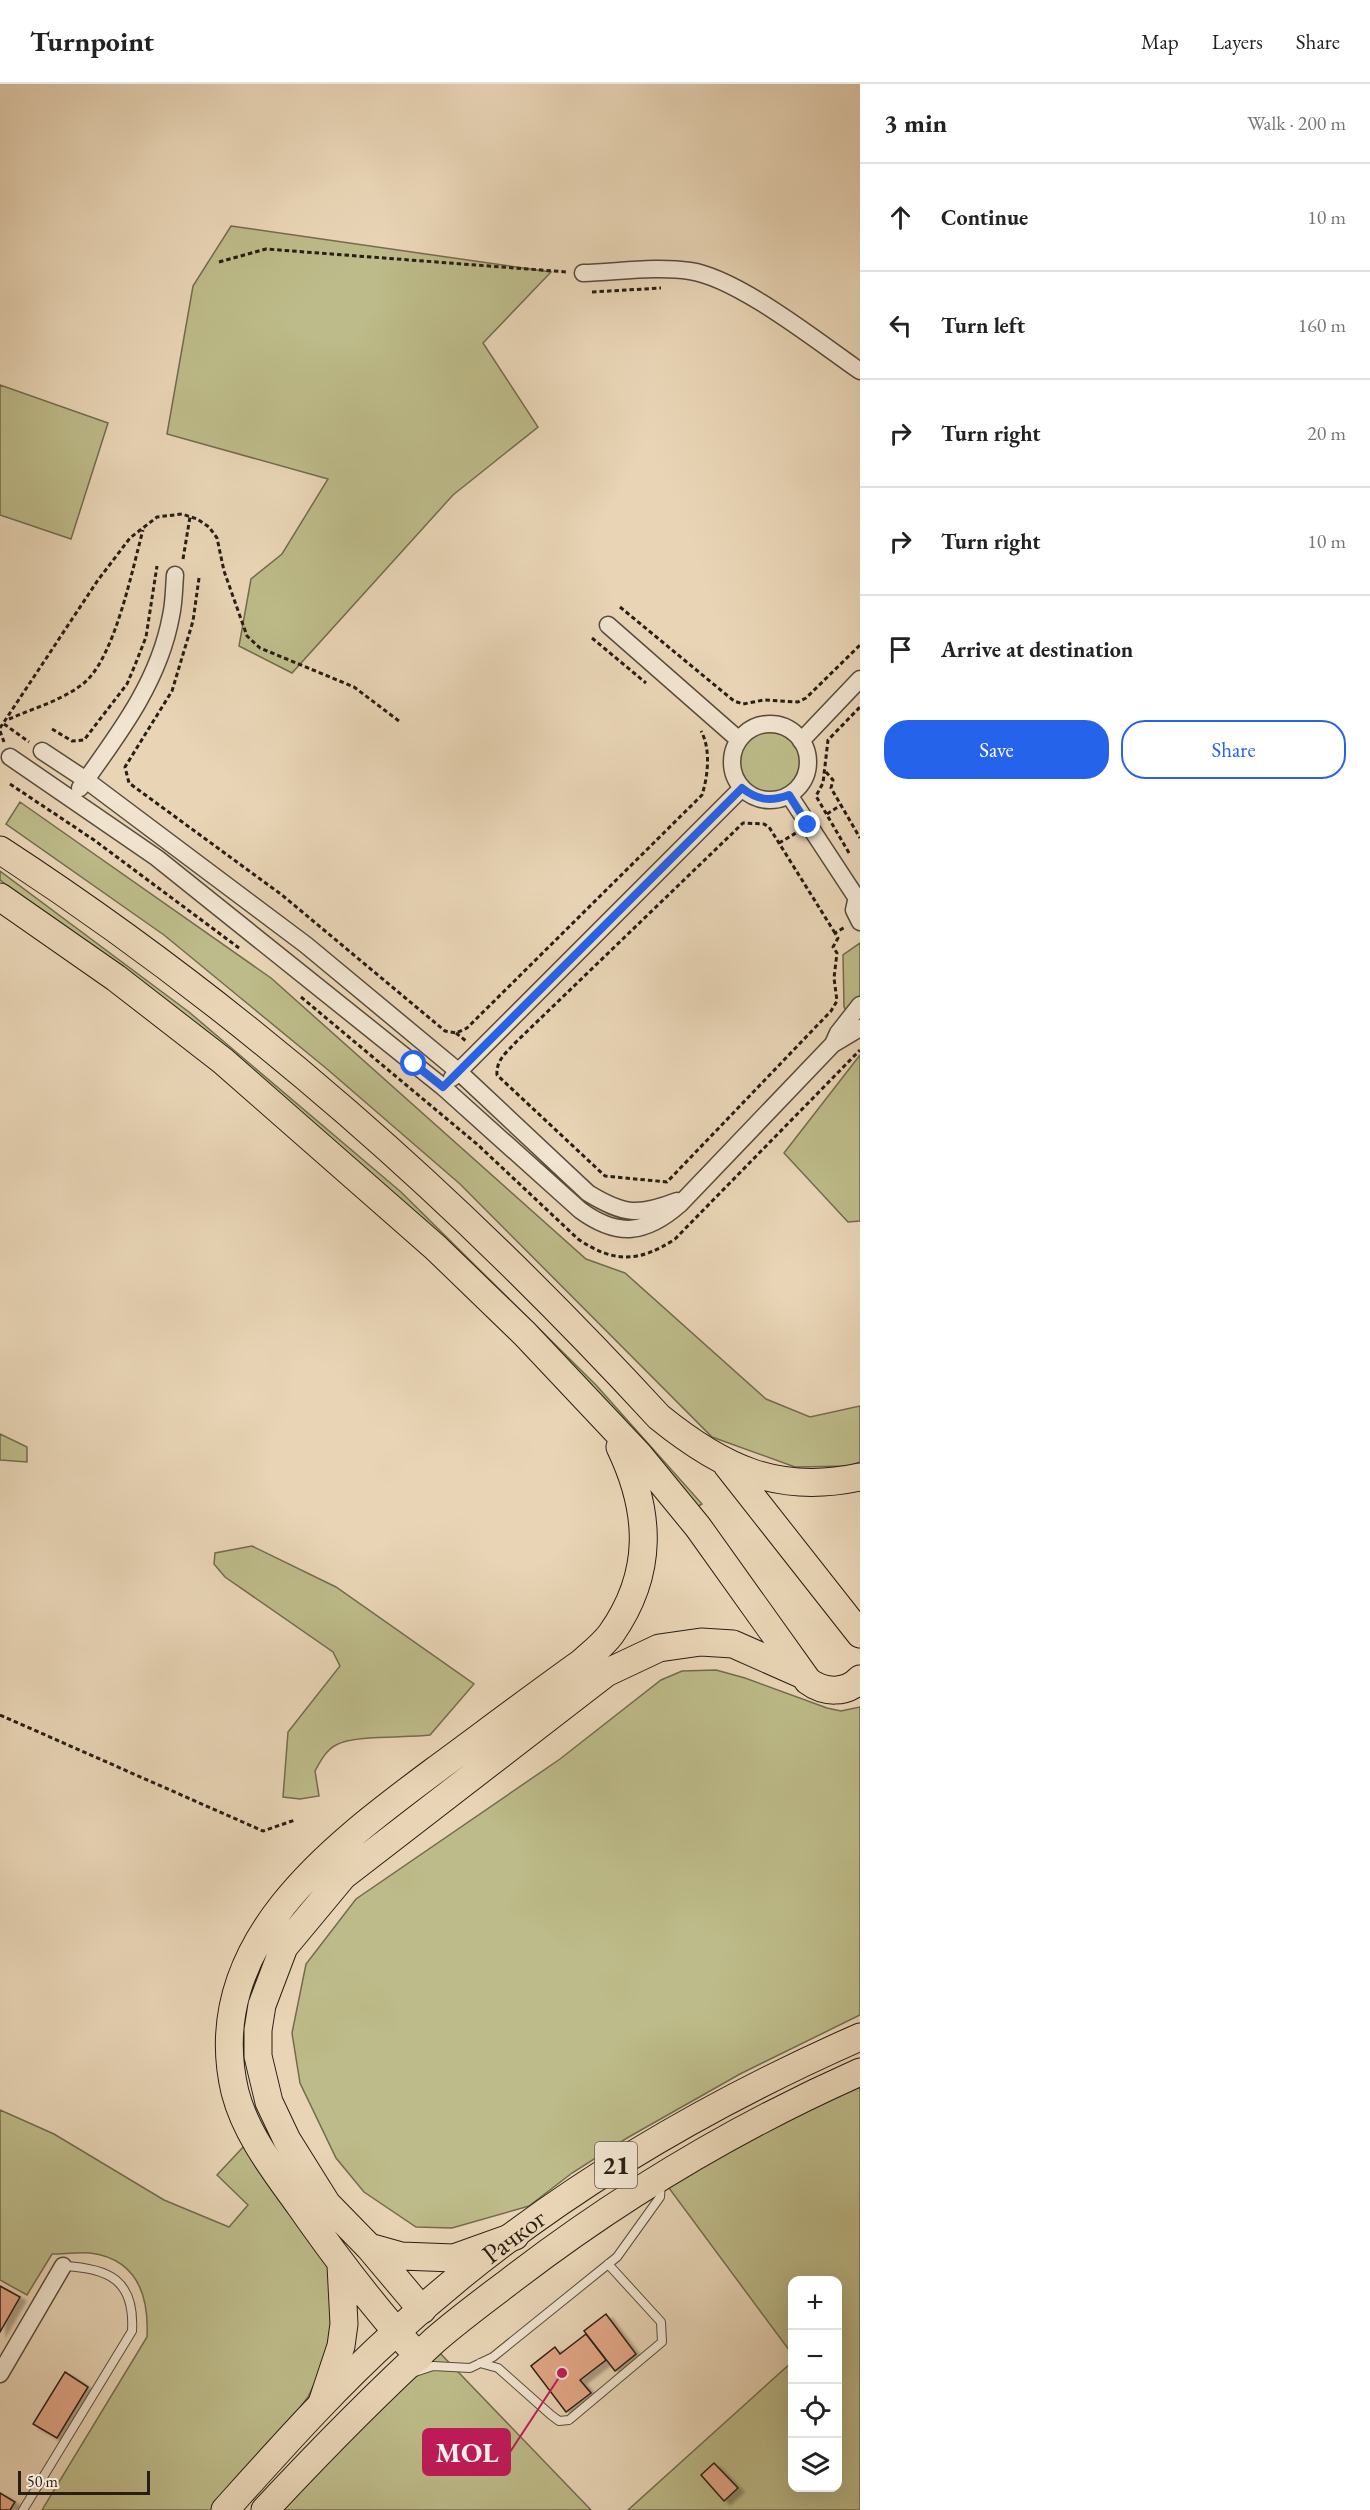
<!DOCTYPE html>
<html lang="en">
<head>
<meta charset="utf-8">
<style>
	:root { --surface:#fff; --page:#f2f2f2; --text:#222; --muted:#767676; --line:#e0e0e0; --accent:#2563eb }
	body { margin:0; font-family:"EB Garamond",serif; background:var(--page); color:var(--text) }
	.controls { position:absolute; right:18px; bottom:18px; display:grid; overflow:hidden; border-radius:12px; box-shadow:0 6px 24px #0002 }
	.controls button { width:54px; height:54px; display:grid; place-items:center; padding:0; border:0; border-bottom:2px solid var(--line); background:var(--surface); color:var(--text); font:30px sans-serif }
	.scale { position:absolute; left:18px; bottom:15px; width:132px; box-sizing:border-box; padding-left:6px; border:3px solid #281e13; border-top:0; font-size:16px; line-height:21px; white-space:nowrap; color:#281e13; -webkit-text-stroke:4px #f1e4d0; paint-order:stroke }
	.stop { position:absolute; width:18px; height:18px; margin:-14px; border:4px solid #2563eb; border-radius:50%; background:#fff }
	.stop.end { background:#2563eb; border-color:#fff; box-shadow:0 2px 6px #0008 }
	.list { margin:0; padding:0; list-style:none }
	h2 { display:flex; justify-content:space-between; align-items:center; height:78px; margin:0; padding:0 24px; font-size:26px }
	h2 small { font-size:20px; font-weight:400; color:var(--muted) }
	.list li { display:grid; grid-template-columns:39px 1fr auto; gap:18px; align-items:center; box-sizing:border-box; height:108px; padding:0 24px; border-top:2px solid var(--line) }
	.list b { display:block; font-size:22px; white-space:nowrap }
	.list em { font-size:20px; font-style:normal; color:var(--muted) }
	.actions { display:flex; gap:12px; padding:18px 24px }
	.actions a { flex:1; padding:14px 0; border:2px solid var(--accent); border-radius:24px; text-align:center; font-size:21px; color:var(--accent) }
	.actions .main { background:var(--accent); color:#fff }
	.icon { flex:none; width:33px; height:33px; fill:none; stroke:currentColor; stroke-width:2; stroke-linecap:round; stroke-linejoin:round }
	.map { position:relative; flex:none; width:860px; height:2426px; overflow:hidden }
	header { display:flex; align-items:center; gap:36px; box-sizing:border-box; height:84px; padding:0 30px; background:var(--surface); border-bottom:2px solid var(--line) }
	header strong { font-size:28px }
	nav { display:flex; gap:33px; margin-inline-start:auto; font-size:21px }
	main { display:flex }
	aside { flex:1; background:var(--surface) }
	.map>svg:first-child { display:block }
	.green { fill:#bdbb89; stroke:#726c4e; stroke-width:1.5 }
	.building { fill:#e5a888; stroke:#281e13; stroke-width:1.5; filter:url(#shadow) }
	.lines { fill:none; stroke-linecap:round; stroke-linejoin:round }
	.service-casing { stroke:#584c3c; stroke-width:10 }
	.minor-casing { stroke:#584c3c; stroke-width:19 }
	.primary-casing { stroke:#281e13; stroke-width:29 }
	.trunk-casing { stroke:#281e13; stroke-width:29 }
	.path { stroke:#281e13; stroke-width:3; stroke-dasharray:4.5 3; stroke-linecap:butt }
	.service { stroke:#f1e4d0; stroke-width:8 }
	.minor { stroke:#f1e4d0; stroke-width:16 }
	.primary { stroke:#e9d5b6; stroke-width:27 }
	.trunk { stroke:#e9d5b6; stroke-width:27 }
	.route { stroke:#2563eb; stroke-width:8 }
	.labels { text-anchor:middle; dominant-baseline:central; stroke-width:4.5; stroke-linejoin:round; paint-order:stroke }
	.shield { fill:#f1e4d0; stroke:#64594c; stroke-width:1.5 }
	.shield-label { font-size:26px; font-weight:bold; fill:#281e13 }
	.street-label { font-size:27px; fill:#281e13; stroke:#f1e4d0 }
	.leader { fill:none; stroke:#c2185b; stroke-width:2 }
	.callout-dot { fill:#c2185b; stroke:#f1e4d0; stroke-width:2 }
	.callout { fill:#c2185b; stroke:#c2185b; stroke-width:2 }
	.callout-label { font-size:28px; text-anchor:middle; font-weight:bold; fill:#fff }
</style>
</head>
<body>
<header>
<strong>Turnpoint</strong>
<nav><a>Map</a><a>Layers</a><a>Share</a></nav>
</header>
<main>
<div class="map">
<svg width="860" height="2426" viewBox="0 0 860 2426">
	<defs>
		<filter id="shadow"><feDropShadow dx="6" dy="4" stdDeviation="1.5" flood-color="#0004"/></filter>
	</defs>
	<rect width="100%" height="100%" fill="#e9d5b6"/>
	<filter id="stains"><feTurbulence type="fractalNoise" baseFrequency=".00333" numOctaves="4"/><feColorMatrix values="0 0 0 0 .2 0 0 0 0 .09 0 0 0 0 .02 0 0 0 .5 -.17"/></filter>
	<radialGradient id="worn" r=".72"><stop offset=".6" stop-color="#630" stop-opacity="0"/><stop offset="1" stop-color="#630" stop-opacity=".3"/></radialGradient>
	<path class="green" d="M231,142L551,188L483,259L538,343L453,411L292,589L239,562L251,495L282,470L328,395L167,350L193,202Z
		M0,301L108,339L71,455L0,431Z
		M736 678a33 33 0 1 1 66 0a33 33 0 1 1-66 0Z
		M20,718L271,894L586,1175L625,1189L766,1315L810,1333L860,1322V1378L849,1382L795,1383L712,1353L460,1100L327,985L164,851L6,740Z
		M0,787L189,928L401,1108L596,1301L702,1420L695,1424L184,934L0,796Z
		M860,859V949L844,923L843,871Z
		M860,971V1137L848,1138L784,1069Z
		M0,1350L27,1363V1378L0,1376Z
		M252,1462L336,1503L474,1600L430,1651C406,1654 354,1651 336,1661C326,1666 320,1678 315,1687L319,1712L300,1715L283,1713L288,1648L340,1582L333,1568L225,1493L214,1480L215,1469Z
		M716,1586L745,1594L827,1624L841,1627L860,1623V1931L740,1990L627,2054L572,2089L529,2122L452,2144L416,2143L364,2108L336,2074L300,1999L292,1949L306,1880L356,1815L560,1675L661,1596L682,1587Z
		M860,1988V2426H628L792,2278V2404H838V2196H792V2270L666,2100Z
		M0,2026L54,2050L164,2116L229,2143L248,2121L217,2091L246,2060L329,2185L336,2207L326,2275L308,2313L250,2388L214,2426H42L147,2253C149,2212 137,2175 90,2169C77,2168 64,2170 52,2170L27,2211L0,2196Z
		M438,2267L591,2426H276Z"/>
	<path class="building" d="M0,2202L20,2213L0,2248Z
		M606,2230L636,2270L615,2287L584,2247Z
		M586,2250L606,2276L580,2296L591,2309L566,2328L531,2282L555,2263L560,2270Z
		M65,2288L88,2303L57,2354L33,2340Z
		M714,2379L738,2404L724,2417L701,2391Z
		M0,2409L15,2418L10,2426H0Z"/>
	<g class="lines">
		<g class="service-casing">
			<path id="service" d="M480,2279L498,2284L551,2331L559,2337L569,2336L662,2258L661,2238L608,2180
				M412,2289L433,2282L470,2284L493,2273L617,2173L660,2113L661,2098
				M23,2426L132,2247C135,2196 109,2184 63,2182"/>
		</g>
		<g class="minor-casing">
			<path id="minor" d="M583,189C618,188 656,182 690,187C738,194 818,258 860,287
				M608,541L739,656
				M732 678a38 38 0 1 1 76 0a38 38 0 1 1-76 0Z
				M801,657L860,595
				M42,667L86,696L306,861L459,988L588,1109C624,1131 638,1132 677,1117
				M10,673L157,774L443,1003L580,1126C618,1154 646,1150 680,1120L833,960L838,949L860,921
				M80,704C118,651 159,598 171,532C174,519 174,504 175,491
				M789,711L860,819
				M856,817L854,826L860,838
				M833,960L860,944
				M452,994L742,704
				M0,2290L63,2182"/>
		</g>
		<g class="primary-casing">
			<g id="primary">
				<path id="s1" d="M225,2426C280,2365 334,2304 395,2249C530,2124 692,2027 860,1953"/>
				<path d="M265,2426C319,2368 376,2310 435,2256C459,2235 485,2216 510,2197C618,2114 736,2043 860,1988"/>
			</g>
		</g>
		<g class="trunk-casing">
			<path id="trunk" d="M0,766C247,927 460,1117 659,1333C722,1384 778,1411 860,1393
				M0,813L116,894L223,977L435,1163L525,1250L639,1371L698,1443L808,1597C824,1609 846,1610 860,1595
				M727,1381L860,1550
				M515,2152L454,2174L401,2172L369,2163L327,2120L287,2056L269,2018L258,1972V1946L262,1921L284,1863L343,1792L606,1589L659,1564L701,1558L733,1560L803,1591
				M369,2163L422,2226
				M419,2273C375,2225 337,2175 300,2122C275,2087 246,2051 235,2008C200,1861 332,1763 434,1687C483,1651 532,1614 581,1579C591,1570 603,1561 611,1550C654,1489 651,1428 620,1363
				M322,2319L341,2262L344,2240L341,2181"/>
		</g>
		<path class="path" d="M219,178L266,165L567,188
			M592,208L661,204
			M183,475L190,433
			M199,494L193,537L172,607L125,683L129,699L282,811L445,947L456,949L467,944L702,711C708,692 711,665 701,647
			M620,523L734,617L743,620L764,616L798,618L806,614L860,561
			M592,554L646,599
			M9,635C34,624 63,616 84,599C115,573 132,486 143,446
			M4,640L29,658
			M0,644L98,496L130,454L157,433L182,430L197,435L209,443L217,454L224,487L247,552L260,564L354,603L399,637
			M52,645L72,657L84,656L127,600L135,581L146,553L157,482
			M0,647L4,658
			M826,688L833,696L831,704L860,754
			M10,700L94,756L239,864
			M827,730L841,721
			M779,759L796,749
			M849,769L816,712L823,699L828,656L860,623
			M835,849L769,743L764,740L743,739L516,958C506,969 496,976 497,991L605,1092L667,1098L831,927L837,917L834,894L837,869L833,863L838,854L835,849L845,843
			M301,913L478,1061L578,1155C613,1179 639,1179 675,1155L860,966
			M456,949L466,957
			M0,1631L263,1747L295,1736"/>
		<use href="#service" class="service"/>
		<use href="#minor" class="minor"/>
		<use href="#primary" class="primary"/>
		<use href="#trunk" class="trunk"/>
	</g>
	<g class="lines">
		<path class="route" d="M414,980L443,1003L742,704C757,716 770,718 789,711L808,741"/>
	</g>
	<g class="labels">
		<rect class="shield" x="595" y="2058" width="42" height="46" rx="4.5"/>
		<g class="shield-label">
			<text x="616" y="2081">21</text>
		</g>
		<g class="street-label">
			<text stroke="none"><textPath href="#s1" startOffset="399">Рачког</textPath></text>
		</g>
	</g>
	<path class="leader" d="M562 2289L510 2368"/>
	<circle class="callout-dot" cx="562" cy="2289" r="6"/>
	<rect class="callout" x="423" y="2345" width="87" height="46" rx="6"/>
	<g class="callout-label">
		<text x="467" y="2378">MOL</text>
	</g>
	<rect width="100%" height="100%" filter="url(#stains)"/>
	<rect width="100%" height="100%" fill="url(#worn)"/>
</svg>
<div class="controls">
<button>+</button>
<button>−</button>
<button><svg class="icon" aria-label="locate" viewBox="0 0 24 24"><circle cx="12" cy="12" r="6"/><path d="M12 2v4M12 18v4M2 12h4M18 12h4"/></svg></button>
<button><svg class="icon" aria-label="layers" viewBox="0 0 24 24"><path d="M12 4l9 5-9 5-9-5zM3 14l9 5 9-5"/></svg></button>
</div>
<div class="scale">50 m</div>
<div class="stop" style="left:414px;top:980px"></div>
<div class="stop end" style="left:808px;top:741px"></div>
</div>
<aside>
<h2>3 min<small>Walk · 200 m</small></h2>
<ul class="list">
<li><svg class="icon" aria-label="ahead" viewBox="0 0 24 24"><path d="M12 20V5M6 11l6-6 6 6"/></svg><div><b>Continue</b></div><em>10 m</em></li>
<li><svg class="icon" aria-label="left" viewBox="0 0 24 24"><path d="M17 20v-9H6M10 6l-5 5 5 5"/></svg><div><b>Turn left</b></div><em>160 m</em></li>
<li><svg class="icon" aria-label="right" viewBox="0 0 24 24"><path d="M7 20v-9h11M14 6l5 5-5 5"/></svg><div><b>Turn right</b></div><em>20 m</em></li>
<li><svg class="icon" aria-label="right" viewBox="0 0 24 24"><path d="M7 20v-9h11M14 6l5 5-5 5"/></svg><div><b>Turn right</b></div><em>10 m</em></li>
<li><svg class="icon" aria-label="arrive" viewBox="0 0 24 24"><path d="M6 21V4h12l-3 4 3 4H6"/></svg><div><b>Arrive at destination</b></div></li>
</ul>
<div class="actions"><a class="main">Save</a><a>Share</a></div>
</aside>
</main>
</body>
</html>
